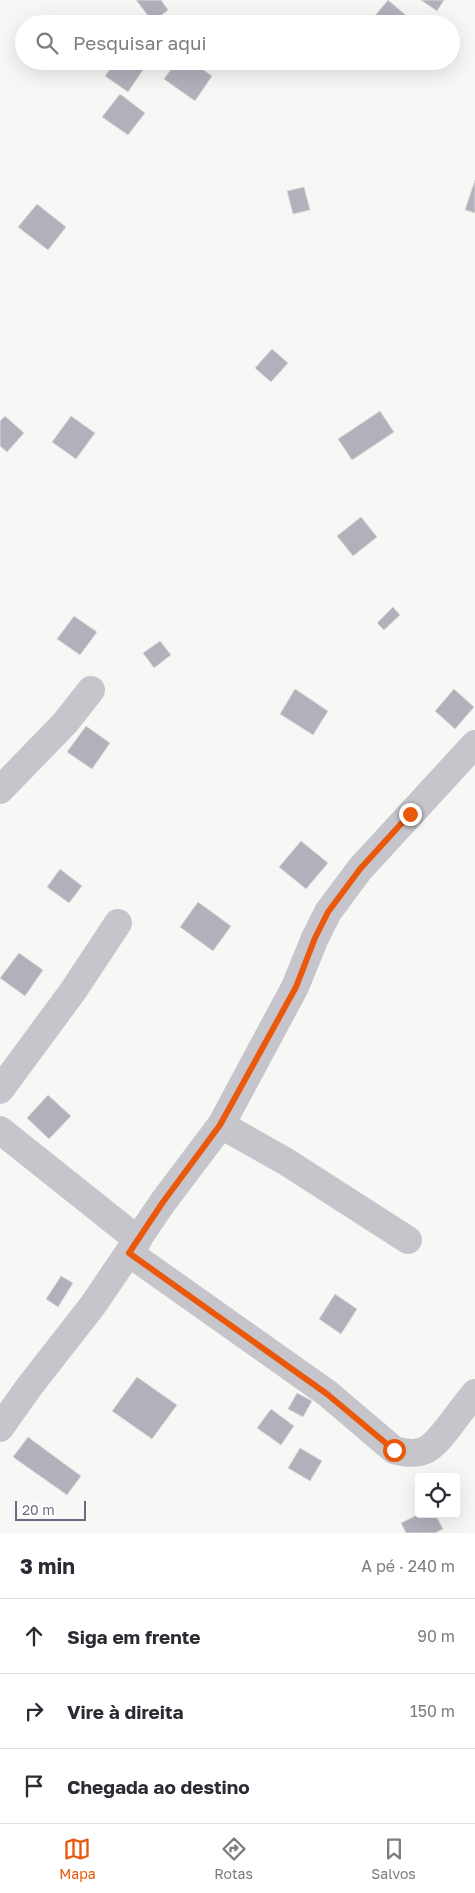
<!DOCTYPE html>
<html lang="pt">
<head>
<meta charset="utf-8">
<style>
	:root { --surface:#fff; --page:#f7f7f7; --text:#2b2b33; --muted:#7c7c81; --line:#e1e1e2; --accent:#ea580c }
	body { margin:0; font-family:"Golos Text",sans-serif; background:var(--page); color:var(--text) }
	.controls { position:absolute; right:15px; bottom:15px; display:grid; overflow:hidden; border-radius:5px; box-shadow:0 5px 20px #0002 }
	.controls button { width:45px; height:45px; display:grid; place-items:center; padding:0; border:0; border-bottom:1px solid var(--line); background:var(--surface); color:var(--text); font:25px sans-serif }
	.scale { position:absolute; left:15px; bottom:12px; width:71px; box-sizing:border-box; padding-left:5px; border:2px solid #6d6b84; border-top:0; font-size:14px; line-height:18px; white-space:nowrap; color:#6d6b84; -webkit-text-stroke:4px #fff; paint-order:stroke }
	.stop { position:absolute; width:15px; height:15px; margin:-11px; border:4px solid #ea580c; border-radius:50%; background:#fff }
	.stop.end { background:#ea580c; border-color:#fff; box-shadow:0 1px 5px #0008 }
	.list { margin:0; padding:0; list-style:none }
	h2 { display:flex; justify-content:space-between; align-items:center; height:65px; margin:0; padding:0 20px; font-size:21px }
	h2 small { font-size:16px; font-weight:400; color:var(--muted) }
	.list li { display:grid; grid-template-columns:32px 1fr auto; gap:15px; align-items:center; box-sizing:border-box; height:75px; padding:0 20px; border-top:1px solid var(--line) }
	.list b { display:block; font-size:19px; white-space:nowrap }
	.list em { font-size:16px; font-style:normal; color:var(--muted) }
	.icon { flex:none; width:28px; height:28px; fill:none; stroke:currentColor; stroke-width:2; stroke-linecap:round; stroke-linejoin:round }
	.map { position:relative; flex:none; width:475px; height:1533px; overflow:hidden }
	.search { position:absolute; background:var(--surface); box-shadow:0 5px 20px #0002; left:15px; right:15px; top:15px; height:55px; display:flex; align-items:center; gap:12px; box-sizing:border-box; padding:0 18px; border-radius:28px; color:var(--muted); font-size:19px }
	.sheet { height:290px; background:var(--surface) }
	nav { display:flex; justify-content:space-around; align-items:center; box-sizing:border-box; height:70px; border-top:1px solid var(--line); background:var(--surface); font-size:14px; color:var(--muted) }
	nav a { display:grid; justify-items:center; gap:2px }
	nav .on { color:var(--accent) }
	.map>svg:first-child { display:block }
	.building { fill:#b1b0bb; stroke:#d9dad8 }
	.lines { fill:none; stroke-linecap:round; stroke-linejoin:round }
	.minor { stroke:#c5c5cb; stroke-width:28 }
	.route { stroke:#ea580c; stroke-width:6 }
</style>
</head>
<body>
<div class="map">
<svg width="475" height="1533" viewBox="0 0 475 1533">
	<rect width="100%" height="100%" fill="#f7f8f6"/>
	<path class="building" d="M136,0H161L168,10L153,22Z
		M388,0L415,23V24H368Z
		M421,0H444L437,11Z
		M116,61H130L143,70L128,92L105,76Z
		M177,61H191L212,76L195,101L164,79Z
		M120,94L145,113L128,135L102,117Z
		M475,180V213L465,210Z
		M304,187L310,210L293,214L287,191Z
		M37,204L66,227L48,250L18,227Z
		M272,349L288,363L271,382L255,368Z
		M380,411L394,432L352,460L338,439Z
		M5,416L24,433L7,452L0,446V421Z
		M71,416L95,433L76,459L52,442Z
		M361,517L377,537L353,556L337,536Z
		M393,607L400,615L384,630L377,623Z
		M74,616L97,632L80,655L57,639Z
		M160,641L171,655L154,668L143,653Z
		M295,689L328,711L313,735L280,714Z
		M454,689L474,707L455,729L435,711Z
		M86,726L110,743L92,769L67,752Z
		M301,841L328,863L306,889L279,867Z
		M60,869L82,886L69,903L47,887Z
		M198,902L231,926L213,951L180,927Z
		M19,953L43,970L25,996L0,978Z
		M48,1095L71,1116L49,1139L27,1118Z
		M61,1276L73,1283L58,1307L46,1299Z
		M335,1294L357,1309L341,1334L319,1319Z
		M137,1377L177,1405L152,1439L112,1411Z
		M297,1393L312,1401L303,1417L288,1409Z
		M271,1409L294,1426L281,1445L257,1428Z
		M28,1437L81,1476L67,1495L13,1457Z
		M300,1448L322,1461L310,1481L288,1468Z
		M419,1514H435L443,1529L435,1533H406L401,1523Z"/>
	<g class="lines">
		<path class="minor" d="M0,790L65,723L91,690
			M0,1090L73,991L118,923
			M221,1125L285,1161L408,1240
			M0,1130L138,1240
			M129,1253L327,1393L394,1450C425,1459 433,1447 451,1424C459,1413 467,1403 475,1393
			M0,1428L29,1387L93,1305L163,1202L221,1125L295,987L315,938L328,912L360,869L475,744"/>
	</g>
	<g class="lines">
		<path class="route" d="M394,1450L327,1394L129,1253L163,1202L220,1125L296,987L315,938L328,912L360,869L410,814"/>
	</g>
</svg>
<div class="controls">
<button><svg class="icon" aria-label="locate" viewBox="0 0 24 24"><circle cx="12" cy="12" r="6"/><path d="M12 2v4M12 18v4M2 12h4M18 12h4"/></svg></button>
</div>
<div class="scale">20 m</div>
<div class="stop" style="left:394px;top:1450px"></div>
<div class="stop end" style="left:410px;top:814px"></div>
<div class="search"><svg class="icon" aria-label="search" viewBox="0 0 24 24"><circle cx="10" cy="10" r="6"/><path d="M15 15l6 6"/></svg>Pesquisar aqui</div>
</div>
<section class="sheet">
<h2>3 min<small>A pé · 240 m</small></h2>
<ul class="list">
<li><svg class="icon" aria-label="ahead" viewBox="0 0 24 24"><path d="M12 20V5M6 11l6-6 6 6"/></svg><div><b>Siga em frente</b></div><em>90 m</em></li>
<li><svg class="icon" aria-label="right" viewBox="0 0 24 24"><path d="M7 20v-9h11M14 6l5 5-5 5"/></svg><div><b>Vire à direita</b></div><em>150 m</em></li>
<li><svg class="icon" aria-label="arrive" viewBox="0 0 24 24"><path d="M6 21V4h12l-3 4 3 4H6"/></svg><div><b>Chegada ao destino</b></div></li>
</ul>
</section>
<nav>
<a class="on"><svg class="icon" aria-label="map" viewBox="0 0 24 24"><path d="M3 6l6-2 6 2 6-2v14l-6 2-6-2-6 2zM9 4v14M15 6v14"/></svg>Mapa</a>
<a><svg class="icon" aria-label="directions" viewBox="0 0 24 24"><path d="M12 3l9 9-9 9-9-9zM9 14v-3h6M13 9l2 2-2 2"/></svg>Rotas</a>
<a><svg class="icon" aria-label="saved" viewBox="0 0 24 24"><path d="M7 4h10v16l-5-4-5 4z"/></svg>Salvos</a>
</nav>
</body>
</html>
